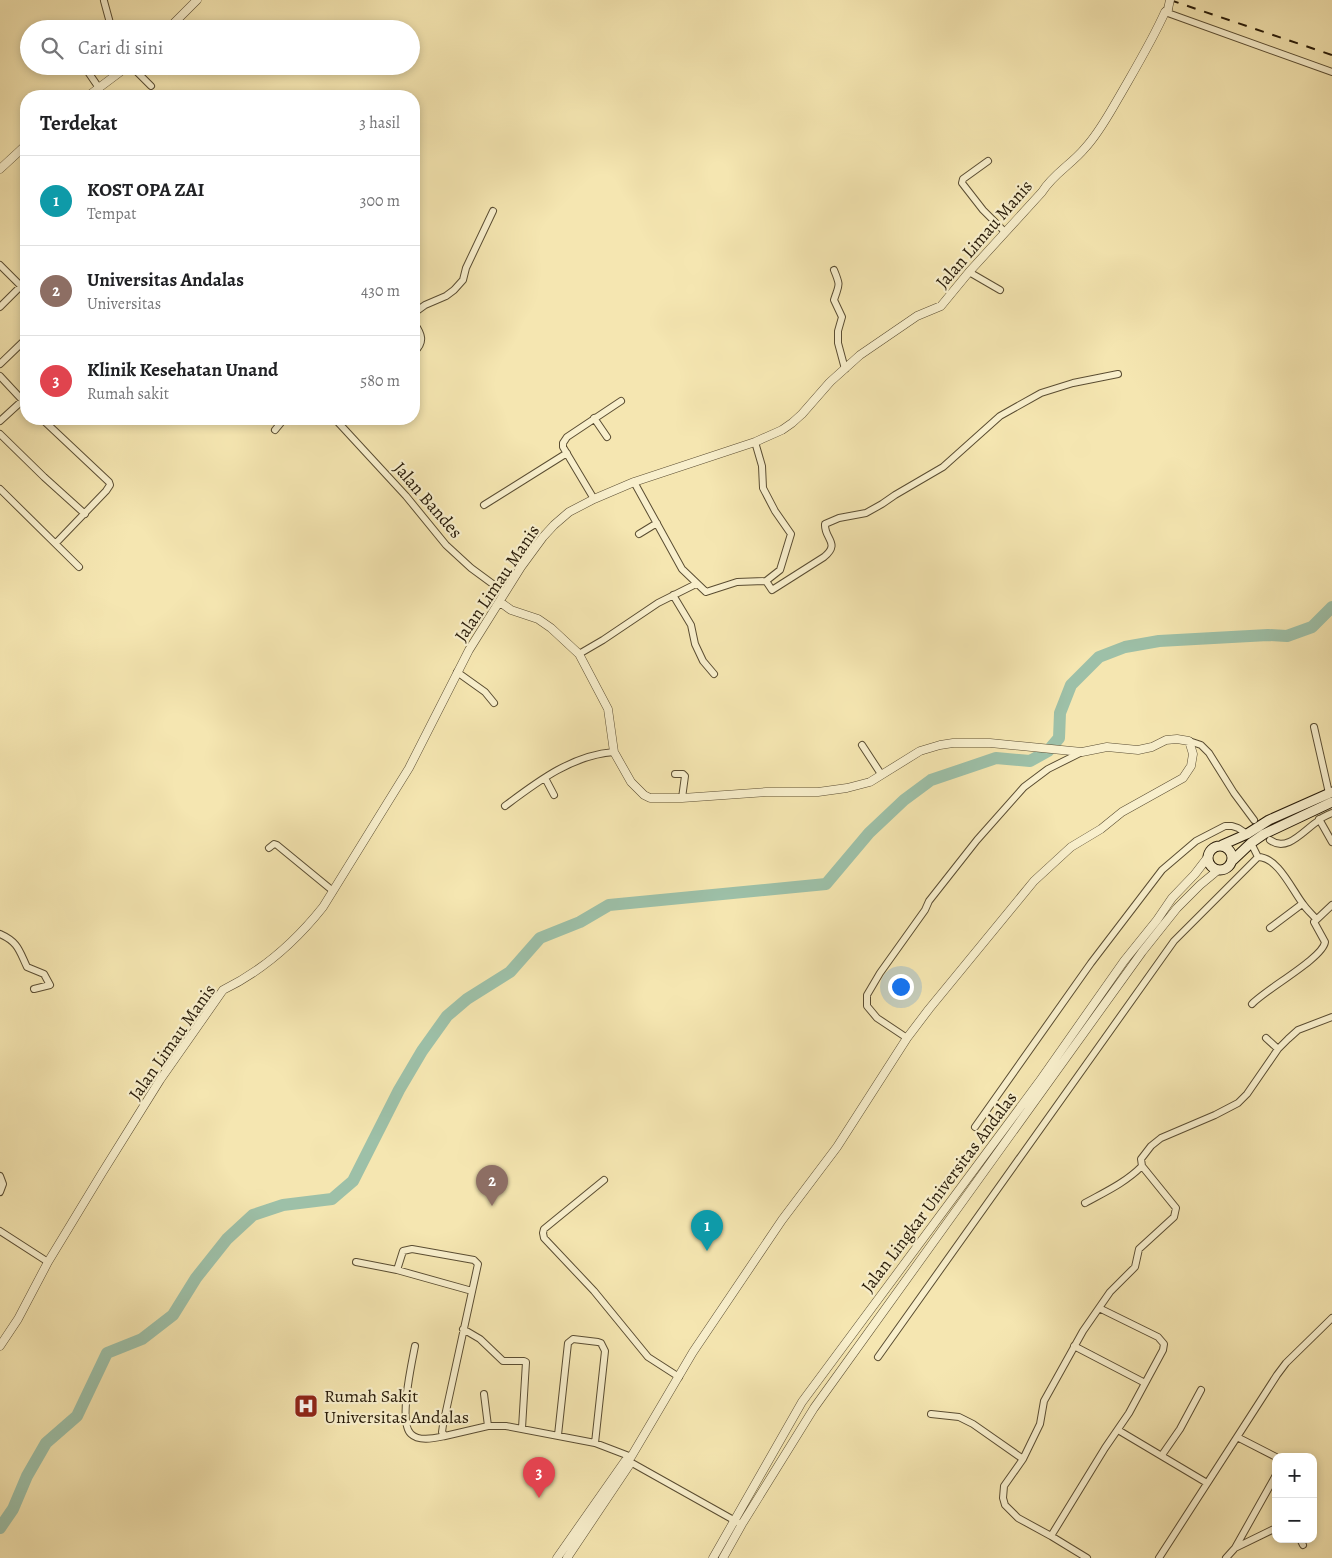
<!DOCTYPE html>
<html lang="id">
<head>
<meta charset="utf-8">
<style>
	:root { --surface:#fff; --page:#f6f6f6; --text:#202124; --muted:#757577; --line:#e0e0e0; --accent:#b45309 }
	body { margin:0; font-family:Alegreya,serif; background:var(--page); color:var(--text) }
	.controls { position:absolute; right:15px; bottom:15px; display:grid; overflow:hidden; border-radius:10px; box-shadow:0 2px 8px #0003 }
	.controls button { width:45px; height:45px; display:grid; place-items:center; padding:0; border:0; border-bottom:1px solid var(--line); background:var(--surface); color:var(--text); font:25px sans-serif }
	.you { position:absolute; left:900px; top:986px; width:18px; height:18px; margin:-12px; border:4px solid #fff; border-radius:50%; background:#1a73e8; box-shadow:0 0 0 8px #1a73e833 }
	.badge { display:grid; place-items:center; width:32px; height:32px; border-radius:50%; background:var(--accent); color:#fff; font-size:16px; font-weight:700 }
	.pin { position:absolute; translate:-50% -41px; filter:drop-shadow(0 1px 2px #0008) }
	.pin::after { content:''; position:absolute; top:26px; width:18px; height:15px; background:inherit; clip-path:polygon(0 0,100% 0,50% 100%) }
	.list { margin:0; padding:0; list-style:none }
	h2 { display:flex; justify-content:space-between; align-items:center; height:65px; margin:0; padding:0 20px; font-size:21px }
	h2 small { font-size:16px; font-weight:400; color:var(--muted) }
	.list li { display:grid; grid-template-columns:32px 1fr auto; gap:15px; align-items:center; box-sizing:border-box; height:90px; padding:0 20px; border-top:1px solid var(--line) }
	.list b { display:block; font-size:19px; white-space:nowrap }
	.list p { margin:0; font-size:16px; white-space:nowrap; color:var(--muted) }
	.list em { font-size:16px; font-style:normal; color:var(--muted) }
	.icon { flex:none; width:28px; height:28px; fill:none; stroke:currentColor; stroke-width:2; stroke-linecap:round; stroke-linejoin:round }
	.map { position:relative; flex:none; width:1332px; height:1558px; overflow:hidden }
	.search { position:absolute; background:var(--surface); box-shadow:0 2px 8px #0003; left:20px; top:20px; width:400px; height:55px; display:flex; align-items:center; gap:12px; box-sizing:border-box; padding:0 18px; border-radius:28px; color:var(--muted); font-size:19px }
	.panel { position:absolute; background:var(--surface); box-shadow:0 2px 8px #0003; left:20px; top:90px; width:400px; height:335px; border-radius:20px }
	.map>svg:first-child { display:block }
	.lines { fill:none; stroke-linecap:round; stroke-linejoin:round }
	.river { stroke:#9dc0a8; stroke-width:12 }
	.minor-casing { stroke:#5a4d32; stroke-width:8 }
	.tertiary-casing { stroke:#5a4d32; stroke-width:9 }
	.secondary-casing { stroke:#271a08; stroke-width:11 }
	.minor { stroke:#f8efcc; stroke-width:6 }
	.tertiary { stroke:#f8efcc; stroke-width:8 }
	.secondary { stroke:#f8efcc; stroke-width:9 }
	.rail { stroke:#271a08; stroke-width:2; stroke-dasharray:9 9; stroke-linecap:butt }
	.tertiary-bridge-casing { stroke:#5a4d32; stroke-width:9; stroke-linecap:butt }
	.tertiary-bridge { stroke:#f8efcc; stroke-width:8 }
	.labels { text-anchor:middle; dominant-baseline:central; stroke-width:4.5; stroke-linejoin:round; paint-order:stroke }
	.street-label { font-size:18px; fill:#271a08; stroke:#f8efcc }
	.poi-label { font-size:18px; fill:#271a08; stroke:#f8efcc; text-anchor:start }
</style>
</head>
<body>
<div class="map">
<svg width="1332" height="1558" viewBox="0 0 1332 1558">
	<rect width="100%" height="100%" fill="#f5e6b1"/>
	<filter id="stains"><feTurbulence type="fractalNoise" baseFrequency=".004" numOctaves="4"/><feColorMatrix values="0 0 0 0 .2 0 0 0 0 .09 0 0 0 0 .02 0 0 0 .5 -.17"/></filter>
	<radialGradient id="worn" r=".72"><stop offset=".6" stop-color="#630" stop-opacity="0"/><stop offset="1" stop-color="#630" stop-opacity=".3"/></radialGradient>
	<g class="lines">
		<path class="river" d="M0,1528L13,1509L27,1476L46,1443L77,1416L107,1353L142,1339L173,1315L196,1278L227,1239L253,1215L283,1205L332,1199L353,1181L399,1090L422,1051L447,1016L467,999L510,972L540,938L580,922L609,905L826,884L869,833L904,800L931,780L996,758L1030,761L1048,751L1059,738L1060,713L1071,685L1099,657L1125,647L1159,641L1268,635L1287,636L1312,627L1332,607"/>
		<g class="minor-casing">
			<path id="minor" d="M104,1L110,23L108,29
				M1165,12L1332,72
				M84,66L99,88
				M131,66L151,86
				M988,161L963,179L962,183L983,210L1005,232
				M0,265L26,291
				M834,270C841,287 839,284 834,300L842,317L838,331V343L845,369
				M969,272L1000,290
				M0,307L21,286
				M414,313L425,305L446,296L454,290L463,280L466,268L493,211
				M414,323C422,334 425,342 414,352
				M0,364L26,339
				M0,376L26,404
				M594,418L607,437
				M42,419L109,482L110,485L106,491L56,543
				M335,419L406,496L446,545L471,568L505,593
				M0,421L23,400
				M275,430L284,419
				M0,434L44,477L85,514
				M634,482L682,569L706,592L737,582L766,581L780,570L791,534L775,511L763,488L762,466L755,442
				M0,489L79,567
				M594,499L563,447V443L567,437L621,401
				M484,505L567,453
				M639,534L657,523
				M766,581L772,590L824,557C841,543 824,539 825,524L839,518L866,513L882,504L895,495L943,467L1000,416L1041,393L1073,383L1118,374
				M673,595L691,625L695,644L703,661L714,674
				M579,654L603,640L658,603L696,584
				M457,672L485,692L494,703
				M1314,727L1329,793
				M1189,741L1201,745L1209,753L1234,793L1254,820
				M862,745L881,774
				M675,774H683L685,776L682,798
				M545,778L554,795
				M505,806C537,782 572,755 614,752
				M1319,819L1332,842
				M1270,840C1287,853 1304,830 1318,821C1322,817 1327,815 1332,813
				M269,848L274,844L277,845L333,891
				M1258,857C1278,857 1292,890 1303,904C1307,910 1312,914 1316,919
				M1270,928L1302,904
				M0,934C18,942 19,950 27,967L44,974L50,985L34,989
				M1252,1004C1266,989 1323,958 1325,942L1314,922L1332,905
				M907,1038L877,1018L867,1006V995L880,973L925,910L929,901L977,840L1024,787L1048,769L1082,752
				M1266,1038L1278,1049
				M975,1127L1091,963L1162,870L1196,841L1225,826H1232L1238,828L1247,834
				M0,1176L3,1184L0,1192
				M604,1180L544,1229L543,1233L544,1238L594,1291L648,1357L679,1377
				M1085,1203C1105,1192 1125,1183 1142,1166
				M0,1231L48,1262
				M356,1262L397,1270L472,1291
				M397,1270L403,1251L412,1249L474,1260L478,1264L443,1425L442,1432L445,1436L488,1426H506L595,1443L629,1456
				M463,1329L480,1339L503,1361H524L526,1362L522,1428
				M415,1346C412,1362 398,1423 411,1434C419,1442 435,1438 445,1436
				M1074,1346L1145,1383
				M878,1357L1174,941L1258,857L1251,843
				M484,1394L488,1426
				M931,1414L959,1417L973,1424L1023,1459
				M1118,1430L1207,1483
				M558,1435L568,1343L573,1339L598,1342L601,1343L605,1351L595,1443
				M1237,1437L1276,1457
				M1162,1455L1180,1429L1201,1390
				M632,1463L739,1523
				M1051,1536L1105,1448L1129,1413L1163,1350L1164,1344L1158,1337L1099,1308
				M1300,1539L1303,1545
				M1235,1548L1276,1475
				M1087,1558L1051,1536L1018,1518L1005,1505L1003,1498L1004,1486L1023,1459L1040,1424L1044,1401L1083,1331L1110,1292L1135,1267L1139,1249L1174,1217L1176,1208L1142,1166L1141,1159L1151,1146L1161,1138L1215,1115L1238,1103L1247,1094L1278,1049L1288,1039L1298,1030L1332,1017
				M1159,1558L1277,1375L1286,1363L1332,1318
				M1226,1558L1235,1548L1276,1528"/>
		</g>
		<g class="tertiary-casing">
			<path id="tertiary" d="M168,29L197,0
				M88,96L128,66
				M0,169L26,145
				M500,602L511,610L538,619L551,628L579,654L608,709L614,752L631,782L644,795L650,798H682L766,792H818L847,788L870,782L920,751L940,745L953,743H990L1082,752L1107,747L1138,750L1152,747L1166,740L1177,739L1189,741L1193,754L1191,766L1183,778L1122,812L1101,829L1071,847L1034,881L929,1009L907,1038L837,1147L782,1220L693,1352L631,1457
				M0,1346L18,1319L48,1262L102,1173L160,1080L223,990C262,971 296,941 323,907L409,768L469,650L521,567L543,537L554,525L569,512L594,499L634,482L755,442L782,430L792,423L802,414L830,382L860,355L917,316L941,306L969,272L1042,192C1053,174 1072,164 1085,148C1099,133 1109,114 1119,97C1135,69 1152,41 1165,12L1168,9
				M557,1558L625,1461
				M567,1558L630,1464
				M713,1558L802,1402L1039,1082L1124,961L1157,920L1172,898L1195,874L1208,857
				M723,1558L742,1524L814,1408L1142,952L1177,908L1200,885L1218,870"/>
		</g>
		<g class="secondary-casing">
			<path id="secondary" d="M1222,845L1247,834L1269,820L1332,792
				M1208 858a12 12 0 1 1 24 0a12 12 0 1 1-24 0Z
				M1233,860L1251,843L1264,834L1332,802"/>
		</g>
		<use href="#minor" class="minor"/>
		<use href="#tertiary" class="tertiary"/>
		<use href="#secondary" class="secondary"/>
		<path class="rail" d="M1170,0L1332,55"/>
		<g class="tertiary-bridge-casing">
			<path id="tertiary-bridge" d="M1168,9L1170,0"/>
		</g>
		<use href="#tertiary-bridge" class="tertiary-bridge"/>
	</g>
	<defs>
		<g id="hospital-square" transform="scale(1.25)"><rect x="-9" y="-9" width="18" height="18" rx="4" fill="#8f2418" stroke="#f8efcc"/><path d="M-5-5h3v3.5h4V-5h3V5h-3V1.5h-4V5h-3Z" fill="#fff"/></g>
	</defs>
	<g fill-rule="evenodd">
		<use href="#hospital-square" x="306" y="1406"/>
	</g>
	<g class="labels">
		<g class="street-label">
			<text transform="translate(984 234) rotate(-49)">Jalan Limau Manis</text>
			<text transform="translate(428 500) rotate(49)">Jalan Bandes</text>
			<text transform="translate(497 583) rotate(-56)">Jalan Limau Manis</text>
			<text transform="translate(172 1042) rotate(-55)">Jalan Limau Manis</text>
			<text transform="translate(939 1192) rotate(-53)">Jalan Lingkar Universitas Andalas</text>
		</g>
		<g class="poi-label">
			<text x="324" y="1396">Rumah Sakit<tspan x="324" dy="21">Universitas Andalas</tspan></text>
		</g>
	</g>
	<rect width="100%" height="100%" filter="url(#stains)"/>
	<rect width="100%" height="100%" fill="url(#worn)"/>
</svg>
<div class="controls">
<button>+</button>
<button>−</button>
</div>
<div class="you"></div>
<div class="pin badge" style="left:707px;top:1251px;background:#0f9aa8">1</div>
<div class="pin badge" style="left:492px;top:1206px;background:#8d6e63">2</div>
<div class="pin badge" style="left:539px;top:1498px;background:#e0444e">3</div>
<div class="search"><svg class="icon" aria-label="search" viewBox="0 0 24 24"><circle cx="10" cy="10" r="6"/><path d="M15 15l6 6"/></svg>Cari di sini</div>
<section class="panel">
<h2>Terdekat<small>3 hasil</small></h2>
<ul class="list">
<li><span class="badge" style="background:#0f9aa8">1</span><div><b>KOST OPA ZAI</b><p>Tempat</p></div><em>300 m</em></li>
<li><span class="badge" style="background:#8d6e63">2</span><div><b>Universitas Andalas</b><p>Universitas</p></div><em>430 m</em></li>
<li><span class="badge" style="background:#e0444e">3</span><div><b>Klinik Kesehatan Unand</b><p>Rumah sakit</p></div><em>580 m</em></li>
</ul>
</section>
</div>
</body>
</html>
